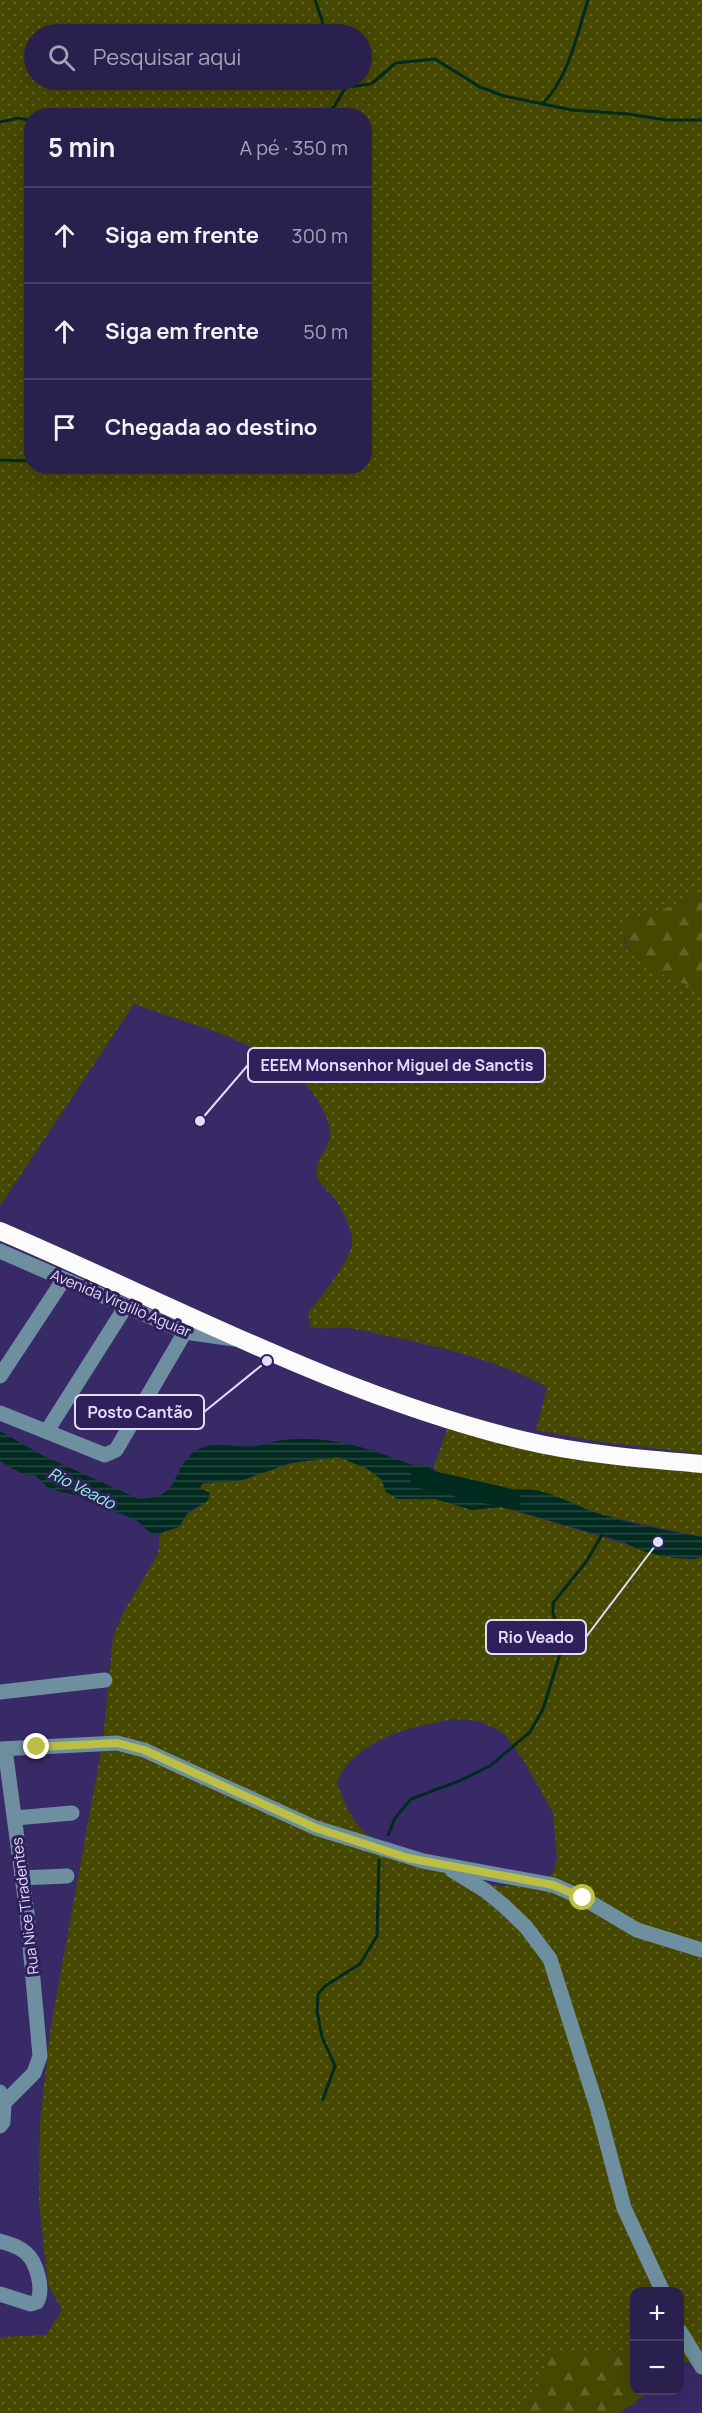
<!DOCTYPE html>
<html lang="pt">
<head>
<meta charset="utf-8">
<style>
	:root { --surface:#2a204d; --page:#322854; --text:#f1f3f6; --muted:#a5a3b6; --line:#463e65 }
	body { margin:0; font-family:Manrope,sans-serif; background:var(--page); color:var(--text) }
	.controls { position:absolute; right:18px; bottom:18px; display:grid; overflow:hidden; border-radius:12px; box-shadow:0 6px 24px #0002 }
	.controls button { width:54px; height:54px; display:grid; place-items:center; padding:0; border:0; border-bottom:2px solid var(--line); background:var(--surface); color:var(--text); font:30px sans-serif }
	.stop { position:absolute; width:18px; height:18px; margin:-14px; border:4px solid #bcbf43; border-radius:50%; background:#fff }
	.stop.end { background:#bcbf43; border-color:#fff; box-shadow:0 2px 6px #0008 }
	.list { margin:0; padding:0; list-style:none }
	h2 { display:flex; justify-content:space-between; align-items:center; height:78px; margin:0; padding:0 24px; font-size:26px }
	h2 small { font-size:20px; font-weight:400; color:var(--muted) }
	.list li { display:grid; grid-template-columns:39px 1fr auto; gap:18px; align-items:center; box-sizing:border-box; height:96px; padding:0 24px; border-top:2px solid var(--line) }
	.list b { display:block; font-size:22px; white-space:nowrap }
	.list em { font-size:20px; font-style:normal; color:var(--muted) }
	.icon { flex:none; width:33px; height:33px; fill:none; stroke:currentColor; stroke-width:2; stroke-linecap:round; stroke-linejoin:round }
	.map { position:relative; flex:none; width:702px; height:2413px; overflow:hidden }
	.search { position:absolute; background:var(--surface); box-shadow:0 6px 24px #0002; left:24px; top:24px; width:348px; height:66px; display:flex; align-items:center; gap:15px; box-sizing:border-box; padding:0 21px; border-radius:33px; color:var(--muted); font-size:22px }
	.panel { position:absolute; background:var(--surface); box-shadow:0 6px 24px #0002; left:24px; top:108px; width:348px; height:366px; border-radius:24px }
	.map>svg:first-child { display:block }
	.grass { fill:url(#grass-dots); fill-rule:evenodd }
	.forest { fill:url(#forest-firs) }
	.water { fill:url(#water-rules) }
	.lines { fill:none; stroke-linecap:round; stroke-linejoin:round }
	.stream { stroke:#022b20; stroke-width:3 }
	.river { stroke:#022b20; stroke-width:20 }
	.minor { stroke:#6d8fa0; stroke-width:15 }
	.highway { stroke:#fbfbfb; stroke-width:18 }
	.route { stroke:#bcbf43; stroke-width:8 }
	.labels { text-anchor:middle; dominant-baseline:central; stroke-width:6; stroke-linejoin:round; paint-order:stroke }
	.street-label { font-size:15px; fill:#e1defc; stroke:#2f205b }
	.water-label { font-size:16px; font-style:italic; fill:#86fdd7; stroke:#2f205b }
	.leader { fill:none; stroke:#e1defc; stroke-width:2 }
	.callout-dot { fill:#e1defc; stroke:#2f205b; stroke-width:2 }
	.callout { fill:#2f205b; stroke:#e1defc; stroke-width:2 }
	.callout-label { font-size:16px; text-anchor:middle; font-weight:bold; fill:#e1defc }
</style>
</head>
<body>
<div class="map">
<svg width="702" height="2413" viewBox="0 0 702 2413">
	<defs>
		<pattern id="grass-dots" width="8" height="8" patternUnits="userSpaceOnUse" patternTransform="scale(1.5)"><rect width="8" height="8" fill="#474800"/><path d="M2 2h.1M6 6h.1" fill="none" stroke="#616226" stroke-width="1.8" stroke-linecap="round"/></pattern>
		<pattern id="forest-firs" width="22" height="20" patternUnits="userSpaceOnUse" patternTransform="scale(1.5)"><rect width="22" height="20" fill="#474800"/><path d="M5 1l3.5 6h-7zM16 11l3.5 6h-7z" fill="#616226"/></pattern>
		<pattern id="water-rules" width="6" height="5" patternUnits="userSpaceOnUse" patternTransform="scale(1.5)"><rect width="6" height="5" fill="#022b20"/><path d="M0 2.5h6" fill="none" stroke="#274941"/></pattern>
	</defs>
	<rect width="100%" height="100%" fill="#382a67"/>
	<path class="grass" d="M0,0H702V891L683,903L630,919L624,940L629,951L702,989V1454L595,1441L536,1430L547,1387C500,1362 449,1349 398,1338C381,1335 365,1330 348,1328C335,1326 324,1330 311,1327L308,1313C321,1296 348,1265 352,1244C354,1233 344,1215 339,1205C334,1195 320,1187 317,1176C312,1159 336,1145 329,1125C306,1048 199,1029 134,1004L0,1206ZM34,34H362V80H34ZM32,116H364V466H32Z
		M450,1421L702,1466V1537L602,1515L530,1489L490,1495L466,1494L450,1488L438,1476L434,1466Z
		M338,1457L366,1468L419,1500L435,1499L472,1510L502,1507L628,1545L692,1560L702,1557V2365L680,2361V2292H634V2355L606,2351L543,2377L522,2413H0V2337L46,2335L62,2310L48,2285L39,2203L40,2122L50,2032L103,1740L113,1637L123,1613L158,1554L160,1534L179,1527L187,1514L198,1508L209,1492L200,1488L203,1483L240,1481L291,1463ZM454,1719L479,1721L496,1729L505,1735L524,1761L553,1813L557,1859L553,1874C536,1879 517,1887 499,1886C483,1885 467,1873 452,1867C390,1845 359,1852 337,1782C354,1739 413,1726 454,1719Z"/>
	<path class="forest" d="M702,891V989C676,983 603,954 630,919L683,903Z
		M565,2351H606L634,2355V2390L652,2391L619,2413H522L543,2377L546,2354Z"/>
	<path class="water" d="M0,1431L42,1455L139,1499C184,1497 169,1471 194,1452C213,1438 235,1449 256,1446C266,1445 274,1441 283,1440C329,1434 371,1449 413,1465C438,1461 441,1487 466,1493C488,1499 508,1487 529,1489C555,1492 579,1508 603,1515C635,1525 669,1531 702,1537V1557C681,1562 643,1554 624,1542L502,1507L472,1510L435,1499H397L386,1492L381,1479L366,1468L338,1457L291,1463L240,1481L203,1483L200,1488L210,1493C209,1506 198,1505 190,1511C185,1515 183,1522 179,1527L153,1535L136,1520L75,1495L49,1489L35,1475L22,1474L0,1461Z"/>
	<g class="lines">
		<path class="stream" d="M315,0L322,20L323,34
			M336,80L344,89
			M542,104C569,78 577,34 588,0
			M284,116C298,107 315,118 329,111C337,107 340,93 347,87L371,84L396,63L435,59L480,87L504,96L572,110L628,114L667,120H702
			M0,122L19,118L32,121
			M0,460L32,461
			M388,1835L395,1818L411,1799L459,1781L490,1766L530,1732L543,1709L561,1651L560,1634L553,1614V1603L586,1562L602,1535
			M323,2099L335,2066L322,2037L317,2011L318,1994L325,1986L360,1964L377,1936L379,1860"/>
		<path class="river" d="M420,1478L511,1499"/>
		<path class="minor" d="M0,1251L185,1332L234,1339
			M0,1376L64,1279
			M0,1413L105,1455L116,1450L185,1332
			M47,1431L126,1306
			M0,1692L105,1680
			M0,1749L117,1743L144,1750L316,1828L423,1861L553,1885L583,1898L637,1930L702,1950
			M15,1818L72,1813
			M452,1870L486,1891L504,1906L526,1927L550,1959L598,2110L624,2208L663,2292
			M21,1878L67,1876
			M0,2092L4,2103L34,2073L40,2056L27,1913L5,1749
			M0,2126L3,2122L4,2103
			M0,2241C9,2244 19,2246 26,2253C37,2262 44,2290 37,2302L31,2304L0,2294
			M680,2331L702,2367"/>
		<path class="highway" d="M0,1231C171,1304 340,1396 522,1440C580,1454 642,1459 702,1464"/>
	</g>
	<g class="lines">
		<path class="route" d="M37,1747L117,1743L144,1750L316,1828L408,1858L553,1885L583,1898"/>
	</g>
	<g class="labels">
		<g class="street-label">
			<text transform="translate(121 1303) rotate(23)">Avenida Virgilio Aguiar</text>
			<text transform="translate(25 1906) rotate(-97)">Rua Nice Tiradentes</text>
		</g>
		<g class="water-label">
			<text transform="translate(82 1488) rotate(27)">Rio Veado</text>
		</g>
	</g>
	<path class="leader" d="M200 1121L248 1065M267 1361L204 1412M658 1542L586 1637"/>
	<g class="callout-dot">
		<circle cx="200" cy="1121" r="6"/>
		<circle cx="267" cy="1361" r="6"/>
		<circle cx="658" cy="1542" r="6"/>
	</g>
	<g class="callout">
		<rect x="248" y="1048" width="297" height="34" rx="6"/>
		<rect x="75" y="1395" width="129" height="34" rx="6"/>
		<rect x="486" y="1620" width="100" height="34" rx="6"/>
	</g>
	<g class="callout-label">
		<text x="397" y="1071">EEEM Monsenhor Miguel de Sanctis</text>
		<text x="140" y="1418">Posto Cantão</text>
		<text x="536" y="1643">Rio Veado</text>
	</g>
</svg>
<div class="controls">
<button>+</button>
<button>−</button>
</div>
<div class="stop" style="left:583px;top:1898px"></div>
<div class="stop end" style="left:37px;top:1747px"></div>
<div class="search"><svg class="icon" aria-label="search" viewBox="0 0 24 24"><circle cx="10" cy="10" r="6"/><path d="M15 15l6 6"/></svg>Pesquisar aqui</div>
<section class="panel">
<h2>5 min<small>A pé · 350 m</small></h2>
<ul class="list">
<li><svg class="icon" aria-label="ahead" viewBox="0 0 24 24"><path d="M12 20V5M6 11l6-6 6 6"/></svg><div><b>Siga em frente</b></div><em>300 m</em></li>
<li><svg class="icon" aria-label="ahead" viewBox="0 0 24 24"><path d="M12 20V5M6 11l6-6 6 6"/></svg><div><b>Siga em frente</b></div><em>50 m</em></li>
<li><svg class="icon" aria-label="arrive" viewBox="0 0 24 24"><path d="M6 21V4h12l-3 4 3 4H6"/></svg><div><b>Chegada ao destino</b></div></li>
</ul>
</section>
</div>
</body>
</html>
